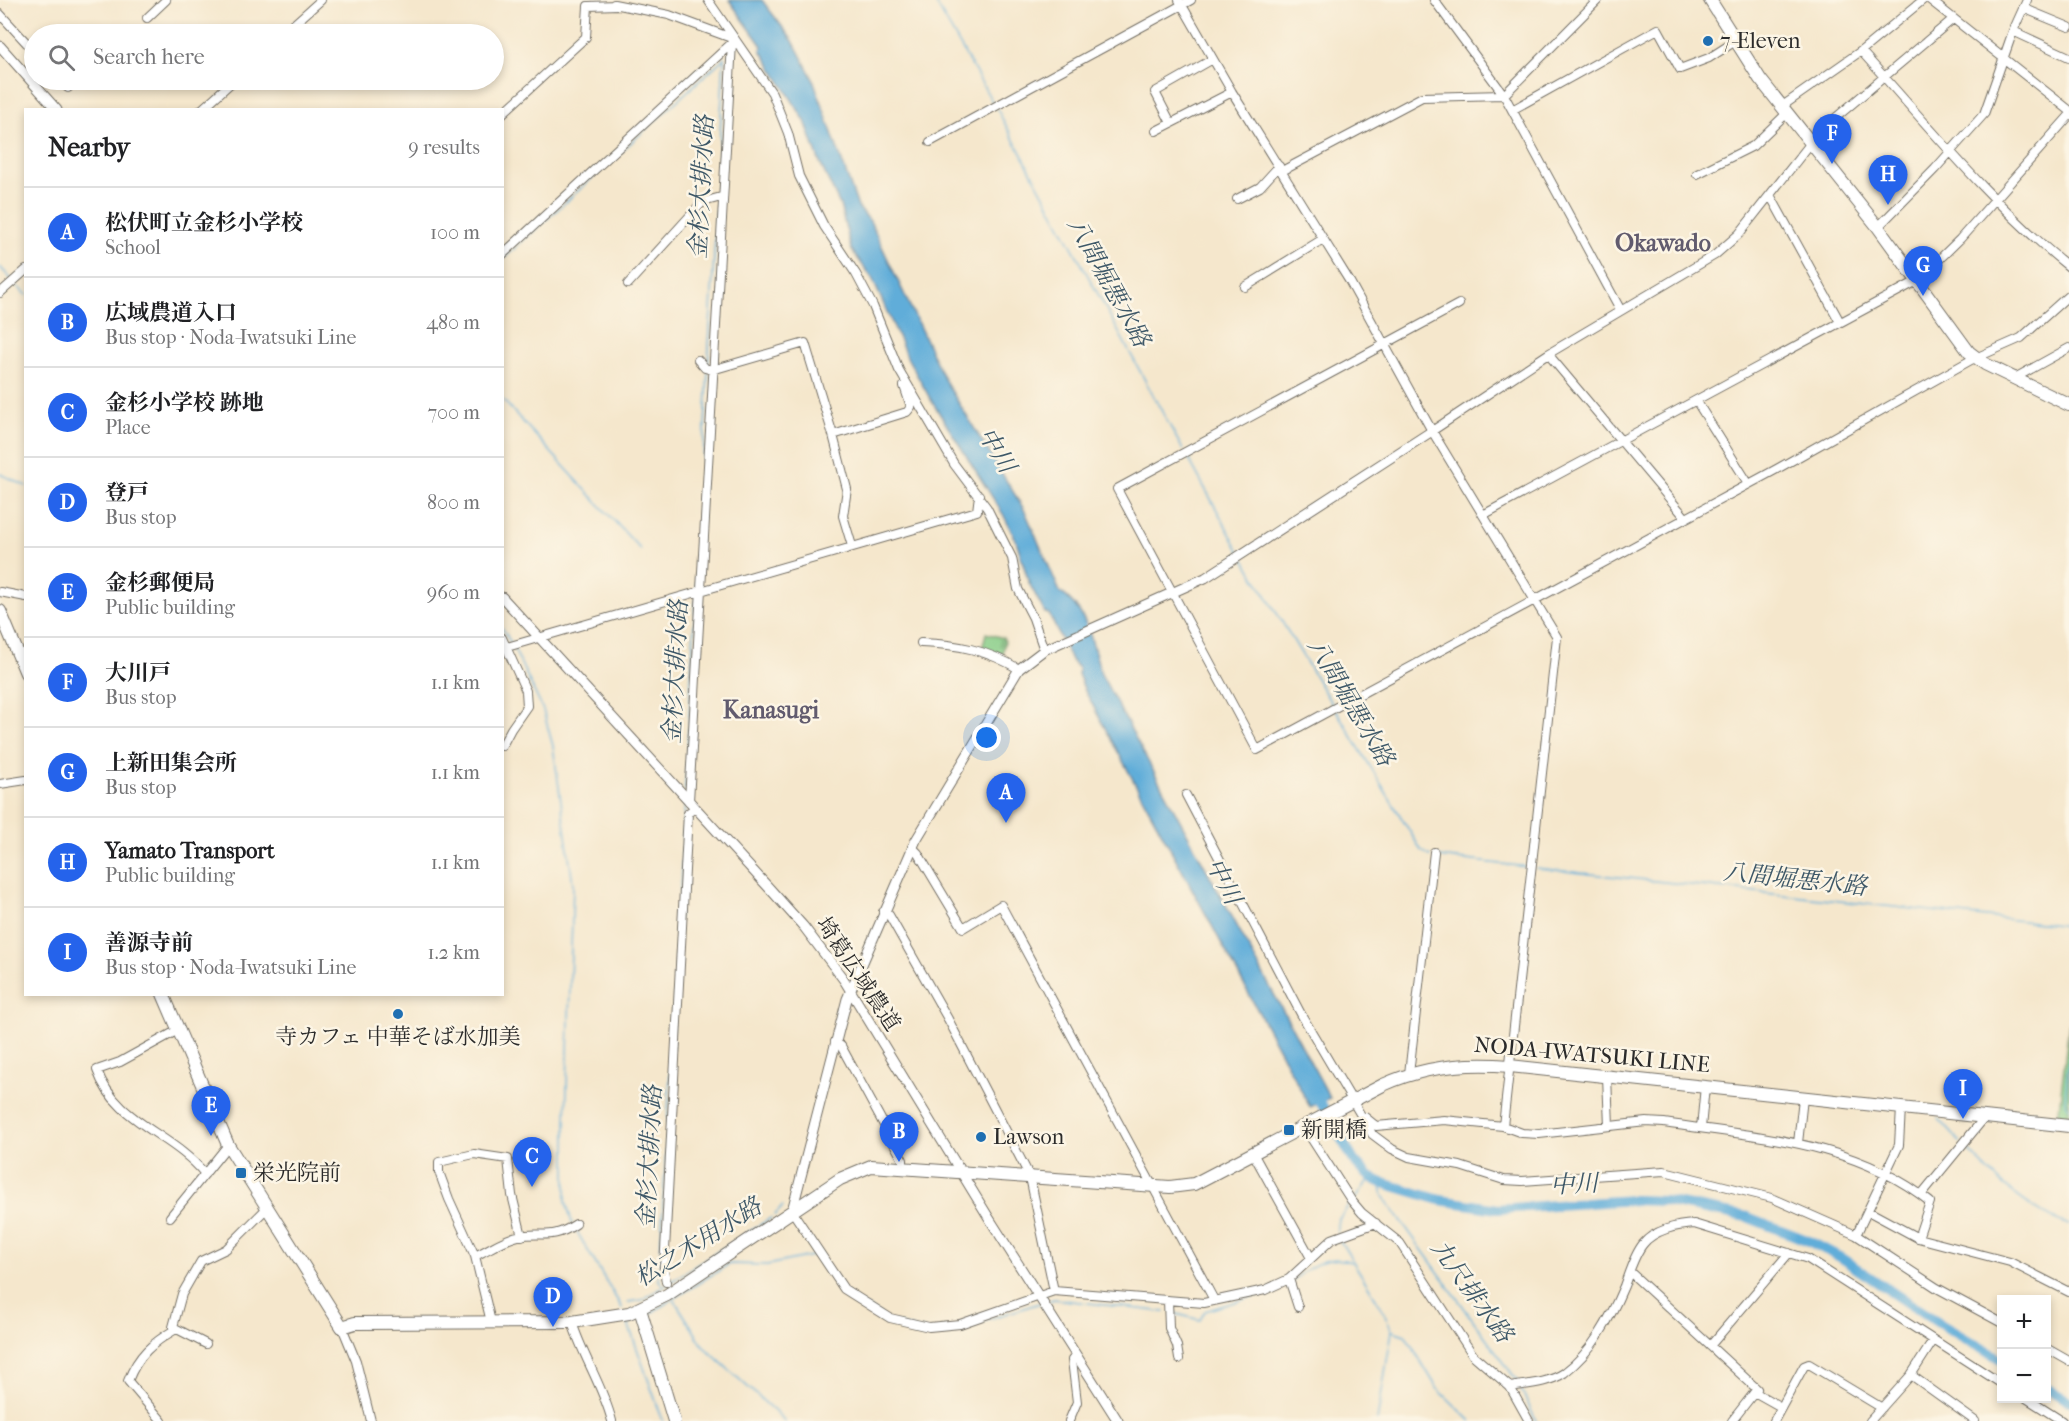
<!DOCTYPE html>
<html lang="en">
<head>
<meta charset="utf-8">
<style>
	:root { --surface:#fff; --page:#f6f6f6; --text:#202124; --muted:#757577; --line:#e0e0e0; --accent:#2563eb }
	body { margin:0; font-family:"IM FELL French Canon","Noto Serif JP",serif; background:var(--page); color:var(--text) }
	.controls { position:absolute; right:18px; bottom:18px; display:grid; overflow:hidden; border-radius:0px; box-shadow:0 3px 9px #0003 }
	.controls button { width:54px; height:54px; display:grid; place-items:center; padding:0; border:0; border-bottom:2px solid var(--line); background:var(--surface); color:var(--text); font:30px sans-serif }
	.you { position:absolute; left:987px; top:738px; width:21px; height:21px; margin:-15px; border:4px solid #fff; border-radius:50%; background:#1a73e8; box-shadow:0 0 0 9px #1a73e833 }
	.badge { display:grid; place-items:center; width:39px; height:39px; border-radius:50%; background:var(--accent); color:#fff; font-size:20px; font-weight:700 }
	.pin { position:absolute; translate:-50% -50px; filter:drop-shadow(0 2px 3px #0008) }
	.pin::after { content:''; position:absolute; top:32px; width:21px; height:18px; background:inherit; clip-path:polygon(0 0,100% 0,50% 100%) }
	.list { margin:0; padding:0; list-style:none }
	h2 { display:flex; justify-content:space-between; align-items:center; height:78px; margin:0; padding:0 24px; font-size:26px }
	h2 small { font-size:20px; font-weight:400; color:var(--muted) }
	.list li { display:grid; grid-template-columns:39px 1fr auto; gap:18px; align-items:center; box-sizing:border-box; height:90px; padding:0 24px; border-top:2px solid var(--line) }
	.list b { display:block; font-size:22px; white-space:nowrap }
	.list p { margin:0; font-size:20px; white-space:nowrap; color:var(--muted) }
	.list em { font-size:20px; font-style:normal; color:var(--muted) }
	.icon { flex:none; width:33px; height:33px; fill:none; stroke:currentColor; stroke-width:2; stroke-linecap:round; stroke-linejoin:round }
	.map { position:relative; flex:none; width:2069px; height:1421px; overflow:hidden }
	.search { position:absolute; background:var(--surface); box-shadow:0 3px 9px #0003; left:24px; top:24px; width:480px; height:66px; display:flex; align-items:center; gap:15px; box-sizing:border-box; padding:0 21px; border-radius:33px; color:var(--muted); font-size:22px }
	.panel { position:absolute; background:var(--surface); box-shadow:0 3px 9px #0003; left:24px; top:108px; width:480px; height:888px; border-radius:0px }
	.map>svg:first-child { display:block }
	.cemetery { fill:url(#cemetery-stones); stroke:#587c59; stroke-width:1.5 }
	.park { fill:url(#park-crowns); stroke:#587c59; stroke-width:1.5 }
	.water { fill:#60add9; stroke:#466c82; stroke-width:1.5 }
	.lines { fill:none; stroke-linecap:round; stroke-linejoin:round }
	.stream { stroke:#60add9; stroke-width:1.5 }
	.river { stroke:#60add9; stroke-width:10 }
	.minor-casing { stroke:#726d63; stroke-width:10 }
	.tertiary-casing { stroke:#726d63; stroke-width:11 }
	.primary-casing { stroke:#726d63; stroke-width:14 }
	.minor { stroke:#fff; stroke-width:8 }
	.tertiary { stroke:#fff; stroke-width:9 }
	.primary { stroke:#fff; stroke-width:12 }
	.poi-dot { fill:#1f6fb2; stroke:#fcf5e5; stroke-width:2 }
	.labels { text-anchor:middle; dominant-baseline:central; stroke-width:5; stroke-linejoin:round; paint-order:stroke }
	.poi-label { font-size:22px; fill:#2b2b2b; stroke:#fcf5e5; text-anchor:start }
	.street-label { font-size:22px; fill:#2b2b2b; stroke:#fcf5e5 }
	.water-label { font-size:24px; font-style:italic; fill:#3e5868; stroke:#fcf5e5 }
	.neighbourhood-label { font-size:24px; font-weight:bold; fill:#615b6e; stroke:#fcf5e5 }
</style>
</head>
<body>
<div class="map">
<svg width="2069" height="1421" viewBox="0 0 2069 1421">
	<defs>
		<pattern id="cemetery-stones" width="16" height="16" patternUnits="userSpaceOnUse" patternTransform="scale(1.5)"><rect width="16" height="16" fill="#86cd87"/><path d="M2 7V4a2 2 0 0 1 4 0v3zM10 15v-3a2 2 0 0 1 4 0v3z" fill="#74b075"/></pattern>
		<pattern id="park-crowns" width="20" height="18" patternUnits="userSpaceOnUse" patternTransform="scale(1.5)"><rect width="20" height="18" fill="#86cd87"/><path d="M2 6a3 3 0 1 1 6 0M12 15a3 3 0 1 1 6 0" fill="none" stroke="#74b075"/></pattern>
	</defs>
	<rect width="100%" height="100%" fill="#fcf5e5"/>
	<filter id="ink" filterUnits="userSpaceOnUse"><feTurbulence type="fractalNoise" baseFrequency=".0167" numOctaves="2"/><feDisplacementMap in="SourceGraphic" scale="12" xChannelSelector="R" yChannelSelector="G"/><feConvolveMatrix kernelMatrix="1 2 1 2 8 2 1 2 1" color-interpolation-filters="sRGB"/></filter>
	<filter id="wash" filterUnits="userSpaceOnUse"><feTurbulence type="fractalNoise" baseFrequency=".008" numOctaves="4" result="noise"/><feDisplacementMap in="SourceGraphic" scale="24" xChannelSelector="R" yChannelSelector="G"/><feGaussianBlur stdDeviation="1.35" result="paint"/><feColorMatrix in="noise" values="0 0 0 0 0 0 0 0 0 0 0 0 0 0 0 0 0 1.4 0 .05"/><feComposite in="paint" operator="in"/></filter>
	<g filter="url(#wash)">
		<rect width="100%" height="100%" fill="#f5e7cc"/>
		<path class="cemetery" d="M986,633L1003,638L1005,641L1002,655L982,649Z"/>
		<path class="park" d="M2069,1023V1120L2058,1119Z"/>
		<path class="water" d="M729,0H762L793,41L813,79L858,207L870,221L944,379L1025,511L1060,592C1088,610 1092,643 1101,674L1330,1098L1310,1107L1085,691L1078,674L1079,669L1071,660L1049,614L1045,613L1029,583L1016,540L1003,514L931,400L908,359L872,278L851,249L840,205L820,163L805,121L761,50L762,46Z"/>
		<g class="lines">
			<path class="stream" d="M934,0L993,103
				M997,109L1183,450
				M717,194L724,57
				M502,260L724,58
				M0,267L11,279
				M16,285L26,295
				M708,365L717,202
				M502,399L641,550
				M1186,454L1240,552
				M0,474L26,486
				M1244,559L1333,706
				M696,590L708,373
				M502,628L511,643
				M513,647L543,710L553,746L573,884L566,1120V1201L572,1223
				M1336,710L1421,850L1430,856
				M685,790L696,594
				M1438,857L1528,867
				M1536,868L2069,926
				M2069,1056L2065,1101L2069,1108
				M1939,1119L1960,1142
				M1965,1147C1995,1179 2027,1210 2069,1225
				M1380,1182L1383,1196L1518,1382
				M1356,1199L1370,1177
				M775,1215L783,1206
				M574,1227L622,1308
				M1337,1234L1339,1219L1350,1204
				M1339,1239L1383,1310L1392,1331L1377,1421
				M1292,1281C1309,1267 1329,1253 1351,1262
				M664,1287L659,1280L685,801
				M675,1301L704,1347L785,1421
				M1048,1301L1054,1299L1165,1312
				M628,1302L642,1300L771,1218
				M862,1305L879,1315
				M1173,1313L1200,1320L1205,1311L1261,1294
				M649,1314L729,1264L767,1265L816,1255L837,1286
				M626,1318L663,1421
				M629,1322L639,1318
				M894,1323L917,1330H927
				M973,1324L1040,1303
				M1393,1331L1405,1335L1437,1388L1471,1421
				M1521,1389L1536,1421"/>
			<path class="river" d="M1314,1091L1354,1161L1370,1177L1380,1182L1440,1200L1497,1209L1633,1200L1664,1201L1747,1217L1809,1241L1841,1258L1937,1322L2002,1360
				M2046,1388L2069,1401"/>
		</g>
	</g>
	<g filter="url(#ink)">
		<g class="lines">
			<g class="minor-casing">
				<path id="minor" d="M708,0L772,93L788,133L799,176L824,226L856,274L873,306L899,370L954,464L987,508L1012,558L1018,589L1033,618L1044,650
					M1179,0L1232,92L1350,282L1432,431L1557,637L1503,1126
					M1434,0L1504,95L1620,309
					M1930,0L2069,110
					M614,4L669,15L734,39
					M2023,8L2069,27
					M0,14L34,51
					M147,18L166,0
					M2013,31L2069,57
					M283,34L321,0
					M1861,51C1927,124 1992,205 2069,267
					M60,80L68,88
					M1781,107L1861,51L1923,0
					M201,110L234,80
					M1512,110L1658,29L1680,69L1709,58L1734,42
					M502,114L586,37L588,6L618,5
					M1171,123L1155,92L1213,59
					M1156,131L1232,92
					M1808,141L1953,19
					M930,142L1191,0
					M1282,171L1422,97L1504,95L1598,0
					M1697,174L1753,146L1786,114
					M1770,195L1840,322
					M1237,199L1260,187L1279,166
					M1878,227L1935,169L1984,114L2013,31L2027,0
					M502,255L733,42
					M628,284L698,207L703,202L721,197
					M1245,287L1323,239
					M0,293L26,270
					M1459,304L1117,489L1257,750L1775,470L1971,360L2021,338L2069,295
					M1548,354L1685,517
					M698,360L705,368L712,370L805,343L833,435L907,412L911,407L904,386
					M2013,379L2069,348
					M1697,402L1748,483
					M1432,431L1548,354L1715,255L1739,234L1810,144
					M833,435L847,489L843,516L852,546
					M1483,515L1917,281L1960,239L2069,116
					M0,592L26,597
					M502,638L526,691L527,706L511,729L502,746
					M921,643C957,644 987,650 1019,669
					M507,647L977,511L979,495
					M0,784L26,780
					M1186,795L1301,1014L1372,1134L1392,1149L1409,1157L1460,1166L1504,1180L1522,1181L1664,1171L1772,1198L1856,1235L1937,1288L2002,1323
					M689,801L732,43
					M912,847L918,853L963,928L1001,905L1214,1300
					M883,912L889,915L948,1019L1030,1177L1054,1291
					M178,1030L120,1062L97,1070C115,1122 173,1134 205,1174
					M835,1042L841,1046L903,1160V1166
					M1409,1074L1434,852
					M1607,1076L1609,1126
					M1365,1117L1376,1126L1444,1120L1503,1126L1522,1133L1539,1134L1646,1122L1664,1123C1756,1137 1855,1141 1930,1202L1918,1238
					M1304,1127L1351,1200L1362,1213L1400,1243L1473,1355L1510,1387L1529,1421
					M1701,1128L1705,1086
					M1798,1143L1803,1098
					M1254,1155L1311,1258
					M1921,1195L1985,1117
					M792,1211L844,1289L890,1318L929,1327L960,1324L1054,1291L1204,1303L1265,1290L1289,1279L1332,1239L1376,1223
					M1868,1211L1918,1238L2010,1262L2069,1292
					M170,1217L228,1145
					M1856,1235L1899,1145L1901,1108
					M475,1256C488,1250 504,1239 518,1236C543,1231 550,1241 576,1224
					M1630,1272L1757,1389L1732,1421
					M1289,1279L1298,1307
					M666,1282L664,1269L688,813L695,808
					M1168,1300L1169,1328L1177,1346L1179,1359
					M491,1322L475,1256L449,1199L439,1172V1162L474,1154L508,1159L512,1195L522,1236
					M572,1322C583,1357 603,1386 612,1421
					M342,1327L356,1361L371,1421
					M206,1344L173,1327L182,1294L201,1261L226,1249L267,1208
					M1710,1346L1789,1253
					M2046,1348L2069,1361
					M1911,1375L1975,1421
					M1510,1387C1527,1384 1549,1383 1564,1373C1593,1351 1610,1319 1624,1286C1629,1273 1634,1255 1643,1244C1654,1230 1677,1225 1694,1224L1808,1259L2002,1384
					M1756,1393L1781,1407
					M2026,1398L2062,1421
					M162,1421L128,1381C138,1355 152,1343 176,1329
					M1069,1421L1077,1402L1072,1360L1076,1356
					M1774,1421L1804,1366L1809,1364L1882,1408
					M1870,1421L1911,1375L1933,1341"/>
			</g>
			<g class="tertiary-casing">
				<path id="tertiary" d="M0,46L57,110
					M502,597L770,889L804,927L844,980L989,1218L1118,1421
					M792,1211L847,999L916,840L1019,669L1044,650L1205,578L1432,431"/>
			</g>
			<g class="primary-casing">
				<path id="primary" d="M1710,0L1760,79L1878,227L1969,352L1985,364L2069,405
					M0,611L26,673
					M163,994L228,1145L342,1327L355,1323L572,1322L629,1313L667,1295L840,1179L871,1166L1170,1187L1194,1184L1383,1085C1424,1066 1466,1062 1510,1066L2069,1126
					M640,1309L674,1421"/>
			</g>
			<use href="#minor" class="minor"/>
			<use href="#tertiary" class="tertiary"/>
			<use href="#primary" class="primary"/>
		</g>
	</g>
	<g class="poi-dot">
		<circle cx="1708" cy="41" r="6"/>
		<circle cx="398" cy="1014" r="6"/>
		<rect x="1283" y="1124" width="12" height="12" rx="3"/>
		<circle cx="981" cy="1137" r="6"/>
		<rect x="235" y="1167" width="12" height="12" rx="3"/>
	</g>
	<g class="labels">
		<g class="poi-label">
			<text x="1720" y="41">7-Eleven</text>
			<text x="398" y="1037" text-anchor="middle">寺カフェ 中華そば水加美</text>
			<text x="1301" y="1130">新開橋</text>
			<text x="993" y="1137">Lawson</text>
			<text x="253" y="1173">栄光院前</text>
		</g>
		<g class="street-label">
			<text transform="translate(858 974) rotate(56)">埼葛広域農道</text>
			<text transform="translate(1592 1055) rotate(5)">NODA-IWATSUKI LINE</text>
		</g>
		<g class="water-label">
			<text transform="translate(701 187) rotate(-87)">金杉大排水路</text>
			<text transform="translate(1109 282) rotate(61)">八間堀悪水路</text>
			<text transform="translate(997 450) rotate(59)">中川</text>
			<text transform="translate(675 672) rotate(-87)">金杉大排水路</text>
			<text transform="translate(1351 702) rotate(59)">八間堀悪水路</text>
			<text transform="translate(1795 879) rotate(6)">八間堀悪水路</text>
			<text transform="translate(1224 881) rotate(63)">中川</text>
			<text transform="translate(649 1157) rotate(-87)">金杉大排水路</text>
			<text transform="translate(1574 1184) rotate(-3)">中川</text>
			<text transform="translate(698 1242) rotate(-32)">松之木用水路</text>
			<text transform="translate(1472 1291) rotate(54)">九尺排水路</text>
		</g>
		<g class="neighbourhood-label">
			<text x="1663" y="243">Okawado</text>
			<text x="771" y="710">Kanasugi</text>
		</g>
	</g>
</svg>
<div class="controls">
<button>+</button>
<button>−</button>
</div>
<div class="you"></div>
<div class="pin badge" style="left:1006px;top:823px">A</div>
<div class="pin badge" style="left:899px;top:1162px">B</div>
<div class="pin badge" style="left:532px;top:1187px">C</div>
<div class="pin badge" style="left:553px;top:1327px">D</div>
<div class="pin badge" style="left:211px;top:1136px">E</div>
<div class="pin badge" style="left:1832px;top:164px">F</div>
<div class="pin badge" style="left:1923px;top:296px">G</div>
<div class="pin badge" style="left:1888px;top:205px">H</div>
<div class="pin badge" style="left:1963px;top:1119px">I</div>
<div class="search"><svg class="icon" aria-label="search" viewBox="0 0 24 24"><circle cx="10" cy="10" r="6"/><path d="M15 15l6 6"/></svg>Search here</div>
<section class="panel">
<h2>Nearby<small>9 results</small></h2>
<ul class="list">
<li><span class="badge">A</span><div><b>松伏町立金杉小学校</b><p>School</p></div><em>100 m</em></li>
<li><span class="badge">B</span><div><b>広域農道入口</b><p>Bus stop · Noda-Iwatsuki Line</p></div><em>480 m</em></li>
<li><span class="badge">C</span><div><b>金杉小学校 跡地</b><p>Place</p></div><em>700 m</em></li>
<li><span class="badge">D</span><div><b>登戸</b><p>Bus stop</p></div><em>800 m</em></li>
<li><span class="badge">E</span><div><b>金杉郵便局</b><p>Public building</p></div><em>960 m</em></li>
<li><span class="badge">F</span><div><b>大川戸</b><p>Bus stop</p></div><em>1.1 km</em></li>
<li><span class="badge">G</span><div><b>上新田集会所</b><p>Bus stop</p></div><em>1.1 km</em></li>
<li><span class="badge">H</span><div><b>Yamato Transport</b><p>Public building</p></div><em>1.1 km</em></li>
<li><span class="badge">I</span><div><b>善源寺前</b><p>Bus stop · Noda-Iwatsuki Line</p></div><em>1.2 km</em></li>
</ul>
</section>
</div>
</body>
</html>
